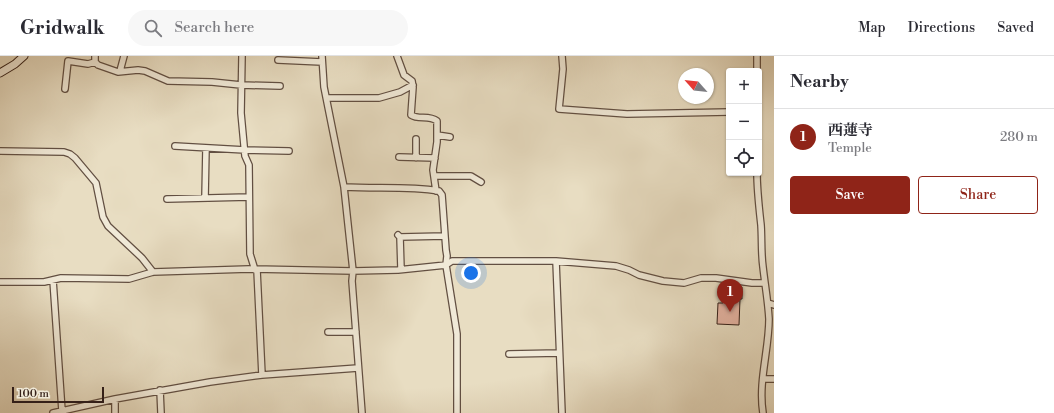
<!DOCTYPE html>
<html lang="en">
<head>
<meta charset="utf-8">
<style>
	:root { --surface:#fff; --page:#f7f7f7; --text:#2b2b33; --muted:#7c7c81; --line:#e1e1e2; --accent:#8f2418 }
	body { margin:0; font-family:"Libre Bodoni","Noto Serif JP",serif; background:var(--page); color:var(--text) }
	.controls { position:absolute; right:12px; top:12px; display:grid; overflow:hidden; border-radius:4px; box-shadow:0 1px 3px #0004 }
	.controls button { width:36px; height:36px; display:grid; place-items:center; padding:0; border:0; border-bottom:1px solid var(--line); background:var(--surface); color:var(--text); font:20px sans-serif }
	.compass { position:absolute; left:678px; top:12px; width:36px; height:36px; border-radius:50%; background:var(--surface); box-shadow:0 1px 3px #0004; rotate:297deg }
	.scale { position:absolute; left:12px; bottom:10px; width:92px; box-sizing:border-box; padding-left:4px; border:2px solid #352018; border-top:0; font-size:11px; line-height:14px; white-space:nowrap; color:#352018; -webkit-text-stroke:3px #f0e9d7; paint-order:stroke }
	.you { position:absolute; left:471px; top:217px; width:14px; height:14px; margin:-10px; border:3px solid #fff; border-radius:50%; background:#1a73e8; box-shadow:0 0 0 6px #1a73e833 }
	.badge { display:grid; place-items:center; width:26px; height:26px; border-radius:50%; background:var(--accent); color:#fff; font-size:13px; font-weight:700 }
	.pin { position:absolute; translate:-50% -33px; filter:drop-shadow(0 1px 2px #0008) }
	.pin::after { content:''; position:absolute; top:21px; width:14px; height:12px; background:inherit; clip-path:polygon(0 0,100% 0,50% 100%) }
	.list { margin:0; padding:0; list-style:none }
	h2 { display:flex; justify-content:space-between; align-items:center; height:52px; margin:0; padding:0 16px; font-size:17px }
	h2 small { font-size:13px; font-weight:400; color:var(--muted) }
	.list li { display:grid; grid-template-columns:26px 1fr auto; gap:12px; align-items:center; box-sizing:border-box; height:56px; padding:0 16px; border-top:1px solid var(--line) }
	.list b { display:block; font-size:15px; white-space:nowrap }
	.list p { margin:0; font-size:13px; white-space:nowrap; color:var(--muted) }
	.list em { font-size:13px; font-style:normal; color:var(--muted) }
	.actions { display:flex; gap:8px; padding:12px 16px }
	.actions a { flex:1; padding:9px 0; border:1px solid var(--accent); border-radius:4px; text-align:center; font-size:14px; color:var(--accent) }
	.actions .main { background:var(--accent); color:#fff }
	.icon { flex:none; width:22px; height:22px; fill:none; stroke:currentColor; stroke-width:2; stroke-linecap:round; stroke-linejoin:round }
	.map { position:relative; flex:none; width:774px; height:357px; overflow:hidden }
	header { display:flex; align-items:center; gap:24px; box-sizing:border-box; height:56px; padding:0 20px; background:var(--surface); border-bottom:1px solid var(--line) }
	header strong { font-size:19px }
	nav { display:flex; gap:22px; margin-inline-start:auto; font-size:14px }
	.search { width:280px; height:36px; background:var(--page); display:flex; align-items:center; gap:10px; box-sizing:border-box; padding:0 14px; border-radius:22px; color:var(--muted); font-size:15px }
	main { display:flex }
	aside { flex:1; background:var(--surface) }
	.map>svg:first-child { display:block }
	.building { fill:#e4b3a2; stroke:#352018 }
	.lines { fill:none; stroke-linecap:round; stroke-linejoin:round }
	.street-casing { stroke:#624f42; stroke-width:8 }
	.secondary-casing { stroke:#352018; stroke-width:9 }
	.street { stroke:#f0e9d7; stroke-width:5.5 }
	.secondary { stroke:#f0e9d7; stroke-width:7 }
</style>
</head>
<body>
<header>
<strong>Gridwalk</strong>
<div class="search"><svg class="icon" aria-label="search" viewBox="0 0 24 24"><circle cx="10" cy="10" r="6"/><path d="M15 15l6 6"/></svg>Search here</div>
<nav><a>Map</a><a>Directions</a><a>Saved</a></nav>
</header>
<main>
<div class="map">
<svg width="774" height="357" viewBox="0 0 774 357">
	<rect width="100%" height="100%" fill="#e8ddc2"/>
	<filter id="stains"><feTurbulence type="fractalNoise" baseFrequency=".005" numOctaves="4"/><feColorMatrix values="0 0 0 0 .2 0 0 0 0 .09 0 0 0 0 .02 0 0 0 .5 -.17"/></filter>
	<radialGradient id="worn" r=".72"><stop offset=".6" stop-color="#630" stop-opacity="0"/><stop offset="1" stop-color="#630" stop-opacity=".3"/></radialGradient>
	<path class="building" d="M734,230L742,231V243H740L739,269L717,268L718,247H723L724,244L733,245Z"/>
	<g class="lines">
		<g class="street-casing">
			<path id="street" d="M95,0V6L98,9L118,16L138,14L145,15L168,25L212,26L241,29L280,30
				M242,0L241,57L245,100L249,109L250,198L255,214
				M322,0L324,31L344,131L353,215L352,225L362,357
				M397,0L404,19L412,25L413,31L411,59C418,64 429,59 437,65V86L433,114L436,135
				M562,0L563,13L559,53L627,58L729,56
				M757,0V15
				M278,4L322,6
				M120,15L124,0
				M65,33L68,5L88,8L95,6
				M327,42H379L400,36L413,29
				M437,79L450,81
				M175,90L245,94L289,95
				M0,95L64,96L70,98L75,102L96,127L103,161L108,170L142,202L153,216
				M399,101L435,102
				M416,102V83
				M757,117C757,134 759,151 761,169C762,183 761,197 763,211C765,229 768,245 769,263C769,294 758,326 763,357
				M434,120H471L481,126
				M344,131C376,133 408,130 439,135L442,139L446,194L447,200L446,209L457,278V357
				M205,142L206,92
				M167,143L249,141
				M398,179L400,181L401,213
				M400,181L445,180
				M556,205L562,357
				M257,214L262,319
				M53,224L62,355
				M0,226H44L61,222L129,223L153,216L249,213L353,215L398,214L446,209L452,205H556L616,210L629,214L639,219L663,225L684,227L701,222H716L752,227H765
				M768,247L774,249
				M328,276H356
				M509,298L559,297
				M763,323H774
				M160,334L161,357
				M115,343V357
				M53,357L115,343L210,326L262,319L358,312"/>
		</g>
		<g class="secondary-casing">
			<path id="secondary" d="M0,17L15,8L24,0"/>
		</g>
		<use href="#street" class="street"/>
		<use href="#secondary" class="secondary"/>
	</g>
	<rect width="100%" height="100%" filter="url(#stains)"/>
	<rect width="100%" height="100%" fill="url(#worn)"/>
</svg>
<div class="controls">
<button>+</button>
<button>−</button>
<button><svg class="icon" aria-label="locate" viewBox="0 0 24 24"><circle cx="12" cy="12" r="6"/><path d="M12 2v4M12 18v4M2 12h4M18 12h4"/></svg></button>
</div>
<svg class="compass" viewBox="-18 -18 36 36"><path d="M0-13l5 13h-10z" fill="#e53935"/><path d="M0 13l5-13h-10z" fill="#7c7c81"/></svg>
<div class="scale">100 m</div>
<div class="you"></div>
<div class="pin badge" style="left:730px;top:256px">1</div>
</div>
<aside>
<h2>Nearby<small></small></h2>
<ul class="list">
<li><span class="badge">1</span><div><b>西蓮寺</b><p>Temple</p></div><em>280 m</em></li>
</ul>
<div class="actions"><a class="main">Save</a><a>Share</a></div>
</aside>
</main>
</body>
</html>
